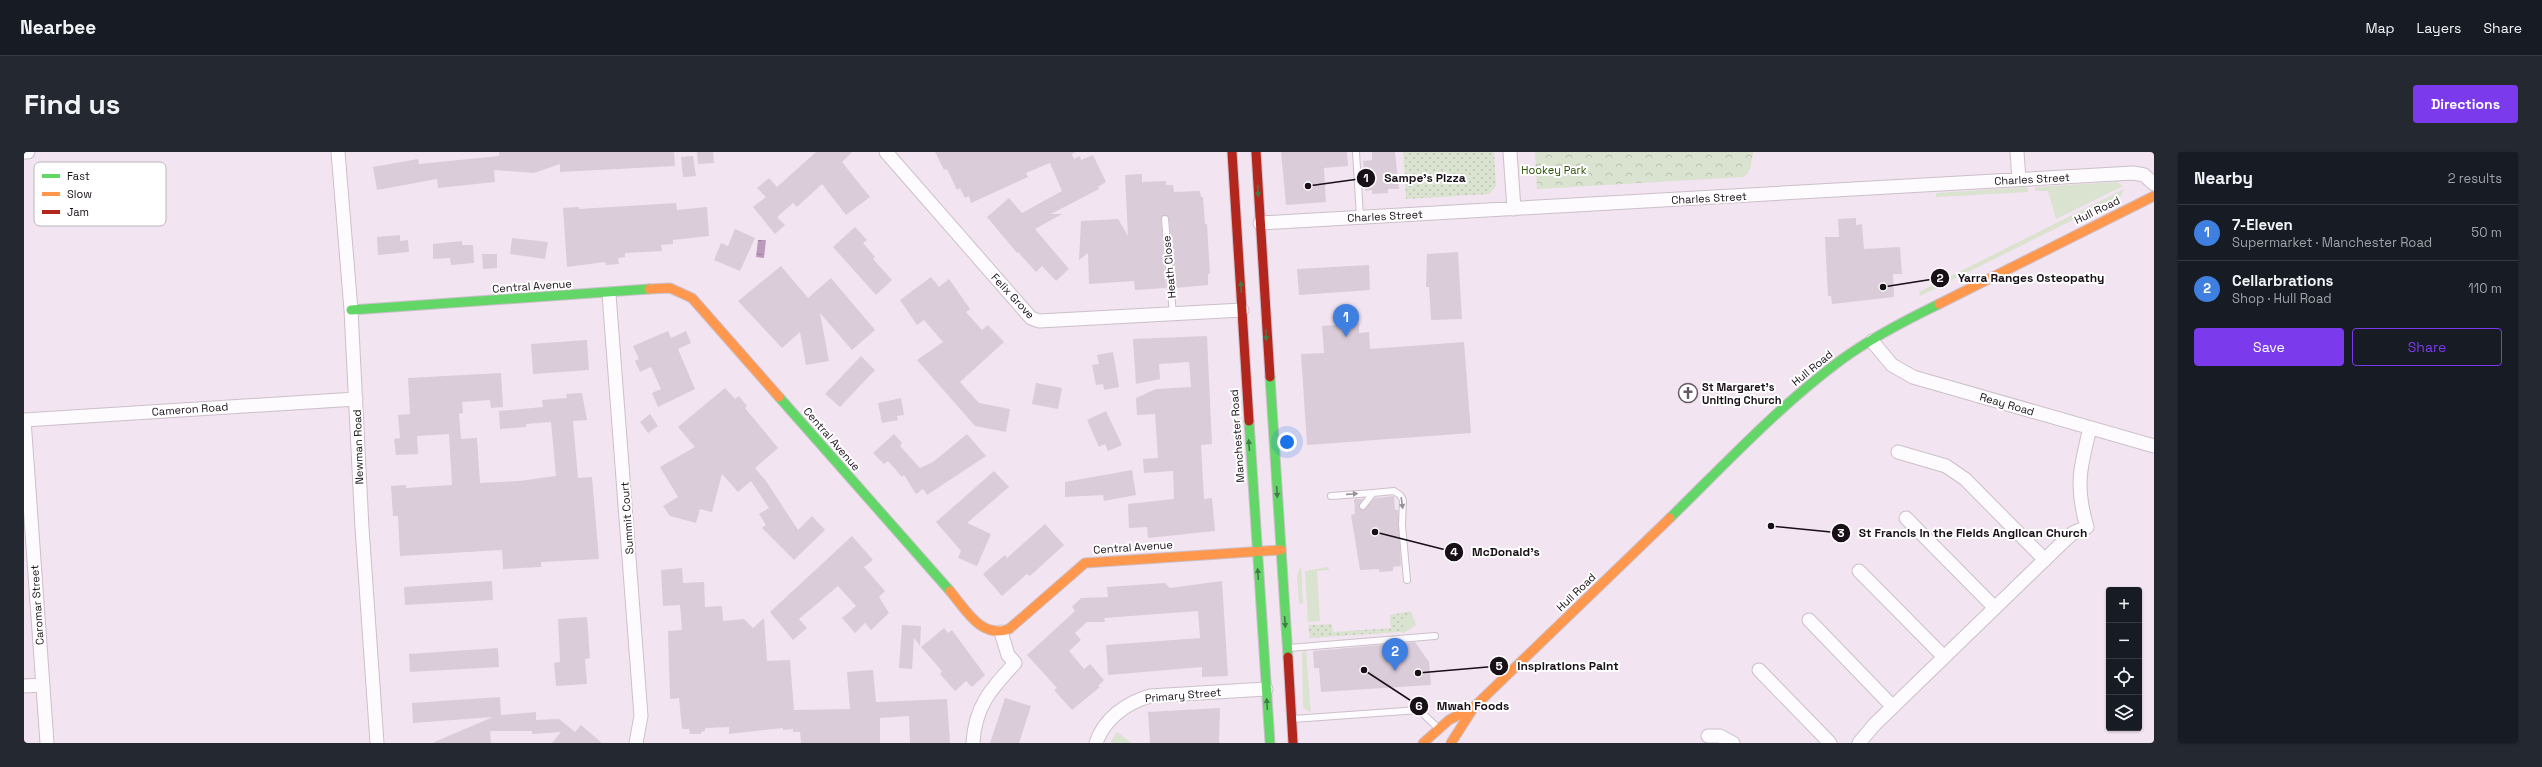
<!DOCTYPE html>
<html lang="en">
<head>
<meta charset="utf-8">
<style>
	:root { --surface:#171b24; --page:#242831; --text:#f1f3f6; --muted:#9ea1a6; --line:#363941; --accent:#7c3aed }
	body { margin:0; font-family:"Space Grotesk",sans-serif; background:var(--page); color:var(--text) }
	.controls { position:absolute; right:12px; bottom:12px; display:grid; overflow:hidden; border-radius:4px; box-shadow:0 1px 3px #0004 }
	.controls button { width:36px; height:36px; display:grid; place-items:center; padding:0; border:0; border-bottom:1px solid var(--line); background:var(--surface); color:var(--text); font:20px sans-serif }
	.you { position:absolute; left:1263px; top:290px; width:14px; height:14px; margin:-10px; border:3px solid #fff; border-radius:50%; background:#1a73e8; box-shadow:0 0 0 6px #1a73e833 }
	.badge { display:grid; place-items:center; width:26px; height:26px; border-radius:50%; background:var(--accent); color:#fff; font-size:13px; font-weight:700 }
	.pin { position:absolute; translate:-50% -33px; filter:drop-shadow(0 1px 2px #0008) }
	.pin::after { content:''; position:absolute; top:21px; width:14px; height:12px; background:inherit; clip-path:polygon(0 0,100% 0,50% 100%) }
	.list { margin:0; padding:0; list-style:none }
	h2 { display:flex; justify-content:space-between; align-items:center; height:52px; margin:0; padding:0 16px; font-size:17px }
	h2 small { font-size:13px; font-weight:400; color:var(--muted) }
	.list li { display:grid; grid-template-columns:26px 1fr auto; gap:12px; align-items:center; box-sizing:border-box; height:56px; padding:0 16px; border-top:1px solid var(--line) }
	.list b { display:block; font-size:15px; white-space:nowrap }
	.list p { margin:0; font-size:13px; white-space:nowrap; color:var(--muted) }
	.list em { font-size:13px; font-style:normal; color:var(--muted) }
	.actions { display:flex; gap:8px; padding:12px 16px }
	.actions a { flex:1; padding:9px 0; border:1px solid var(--accent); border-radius:4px; text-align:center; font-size:14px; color:var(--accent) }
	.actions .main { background:var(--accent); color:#fff }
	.icon { flex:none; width:22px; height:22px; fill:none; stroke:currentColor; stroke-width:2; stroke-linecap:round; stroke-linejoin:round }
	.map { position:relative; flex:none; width:2130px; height:591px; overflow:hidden; border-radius:4px }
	header { display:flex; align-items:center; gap:24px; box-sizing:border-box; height:56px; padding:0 20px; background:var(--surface); border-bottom:1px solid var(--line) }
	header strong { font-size:19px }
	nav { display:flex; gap:22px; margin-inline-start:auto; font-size:14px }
	.intro { display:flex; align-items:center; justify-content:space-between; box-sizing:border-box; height:96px; padding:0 24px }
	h1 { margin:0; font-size:28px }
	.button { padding:10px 18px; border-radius:4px; background:var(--accent); color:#fff; font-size:14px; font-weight:700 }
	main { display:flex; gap:24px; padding:0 24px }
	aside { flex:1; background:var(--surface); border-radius:4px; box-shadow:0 1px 3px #0004 }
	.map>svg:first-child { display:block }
	.grass { fill:#dae2d0 }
	.park { fill:url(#park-crowns) }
	.garden { fill:url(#garden-dots) }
	.water { fill:url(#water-ripples) }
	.building { fill:#dbccda }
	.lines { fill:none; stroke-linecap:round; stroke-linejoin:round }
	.lane-casing { stroke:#cbc0ca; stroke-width:8 }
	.street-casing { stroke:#cbc0ca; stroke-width:15 }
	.fast-casing { stroke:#cbc0ca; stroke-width:11 }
	.slow-casing { stroke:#cbc0ca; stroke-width:11 }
	.jam-casing { stroke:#cbc0ca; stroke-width:11 }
	.lane { stroke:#fdfbfd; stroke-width:6 }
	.street { stroke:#fdfbfd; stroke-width:13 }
	.fast { stroke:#63d668; stroke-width:9 }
	.slow { stroke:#ff974d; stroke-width:9 }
	.jam { stroke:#b3261e; stroke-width:9 }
	.oneway { fill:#417c44 }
	.oneway2 { fill:#969196 }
	.labels { text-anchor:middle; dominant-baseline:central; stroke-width:4; stroke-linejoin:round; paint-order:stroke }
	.park-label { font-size:11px; fill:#2c5204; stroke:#fff }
	.street-label { font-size:11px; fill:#180f17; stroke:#fff }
	.poi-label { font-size:11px; font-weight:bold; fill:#180f17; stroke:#fff; text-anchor:start }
	.key { fill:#fff; stroke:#bab7b9; stroke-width:1 }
	.key-label { font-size:11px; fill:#180f17 }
	.leader { fill:none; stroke:#180f17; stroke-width:1.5 }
	.callout-dot { fill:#180f17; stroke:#fff; stroke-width:1.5 }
	.mark-label { font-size:12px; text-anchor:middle; font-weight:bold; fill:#fff }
	.callout-label { font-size:12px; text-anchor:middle; font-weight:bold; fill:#180f17; stroke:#fff; stroke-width:4; stroke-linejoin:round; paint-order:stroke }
</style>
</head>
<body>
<header>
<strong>Nearbee</strong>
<nav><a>Map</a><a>Layers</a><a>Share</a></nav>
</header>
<div class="intro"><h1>Find us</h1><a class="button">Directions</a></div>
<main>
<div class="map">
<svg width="2130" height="591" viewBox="0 0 2130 591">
	<defs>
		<pattern id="park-crowns" width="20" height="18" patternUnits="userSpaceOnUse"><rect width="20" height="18" fill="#dae2d0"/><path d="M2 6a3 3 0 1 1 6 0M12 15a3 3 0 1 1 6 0" fill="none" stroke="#bac1b2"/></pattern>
		<pattern id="garden-dots" width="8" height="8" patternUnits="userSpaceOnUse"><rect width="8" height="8" fill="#dae2d0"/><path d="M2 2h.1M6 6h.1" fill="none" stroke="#bac1b2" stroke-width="1.8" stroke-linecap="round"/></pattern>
		<pattern id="water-ripples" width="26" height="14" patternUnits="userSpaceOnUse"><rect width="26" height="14" fill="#bd9abb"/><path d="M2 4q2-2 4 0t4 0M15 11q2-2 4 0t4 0" fill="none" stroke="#997c97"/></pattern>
	</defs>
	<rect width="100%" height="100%" fill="#f3e4f2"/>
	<path class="grass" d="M2093,30L2099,34L2032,67L2024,39H2011V35Z
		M2003,35L2004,40L1912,45V41Z
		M2100,37L2097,44L1896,144L1895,140Z
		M1277,414L1279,451L1275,452L1273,423Z
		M1304,415L1305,418L1293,419L1296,469L1284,470L1281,419Z
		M1387,459L1392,473L1380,481L1376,480Z
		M1282,498L1287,560L1279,556L1278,501Z
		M1093,580L1106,590L1107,591H1086Z"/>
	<path class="park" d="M1511,0H1729V1L1726,18L1720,25L1513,37Z"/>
	<path class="garden" d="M1379,0H1470L1472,34L1465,42L1382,47Z
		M1387,459L1376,480L1286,486L1284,473L1308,472L1309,480L1367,476L1366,463Z"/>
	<path class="water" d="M734,88H742L740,106L732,105Z"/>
	<path class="building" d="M475,0H650L651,14L536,20V12L510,21L470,18L471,30L414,36L413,27L353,38L349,15L394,7L395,12L475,4Z
		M673,0H689L690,11L674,12Z
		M792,0H828L818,10L846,45L822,63L798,32L773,55L769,51L753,65L761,73L751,82L729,55L742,45L733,36L745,26L753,35Z
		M911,0H1052L1048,2L1050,7L1056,4L1057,8L1069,3L1082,30L1074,35L1075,37L1027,62H1038L1011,77L1045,117L1032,129L1018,114L1012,120L994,100L993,101L963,65L985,46L998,61L1038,39L1026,11L1002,21L1004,25L947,51L945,44L941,46L936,36L933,38L923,17L920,18Z
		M1257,0H1323L1324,14L1300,16L1302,50L1262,53Z
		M1348,0H1371L1375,37H1364V41L1348,42V38L1341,39L1339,9L1348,8Z
		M669,4L672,24L659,25L657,5Z
		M1118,22V30L1142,29V33H1149L1150,40L1176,39L1177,45H1179L1181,72H1183L1186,122H1184V133L1151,136L1145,67L1141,63L1137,67L1142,136L1111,138L1110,129L1065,132L1064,101L1055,108L1057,69L1094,67L1104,84L1101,23Z
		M652,51L653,58L683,55L685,84L649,88V92L637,93L638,99L601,101V105L594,106L595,112L582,113L581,110L543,115L539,56L555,55V57Z
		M1832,66V73L1838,72L1840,97L1876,95L1878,122H1869L1870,145L1808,152L1807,144H1804L1801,85H1815L1814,67Z
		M831,75L843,88L839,91L851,105L849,107L868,128L852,143L809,95Z
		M711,77L731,86L716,119L690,108L697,91L704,94Z
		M376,83V89L384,88L385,100L354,103L353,85Z
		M488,86L524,90L521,107L486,102Z
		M438,89V93H449L450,111L427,113L426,106L409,107V92Z
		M1434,100L1438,167L1407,168L1405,135H1402L1403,102Z
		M458,102H473V116L459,117Z
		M1345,113L1346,138L1275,143L1273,117Z
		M757,114L784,146L807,126L851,178L828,198L796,161L805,209L782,213L776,180L758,196L714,149Z
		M907,125L915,135L925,127L946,157L942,160L958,178L964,173L980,190L936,230L955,251L986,257L982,280L951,274L893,208L919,190L900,168L893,173L876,148Z
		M1335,171V181L1345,180L1346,197L1440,190L1447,281L1283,293L1277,202L1300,201L1298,174Z
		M644,179L647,186L662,179L667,191L654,197L671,237L634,255L628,241L637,237L627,215L616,220L611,209L615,207L609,194Z
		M1183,184L1188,292L1177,293L1180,347L1188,346L1191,379L1124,386L1123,375L1105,376L1104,352L1150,347L1149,319L1120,321L1119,307L1134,306L1131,262L1113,263L1112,246L1132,237L1167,235L1165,210L1135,212L1136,227L1112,232L1109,187Z
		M563,188L565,218L509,222L507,192Z
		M1089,200L1095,235L1080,238L1079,232L1072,233L1068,213L1075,212L1073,203Z
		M837,204L851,218L816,255L801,242Z
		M477,221L479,255L467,256L466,248L438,250L439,261L435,262L437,287L453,286L456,331L495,329L532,324L527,270L502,272V275L476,277L475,259L519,255L518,248L543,246L542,242L558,241L563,268L549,269L554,326L568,325L575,407L517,410V415L479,417L478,398L376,404L374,364H369L367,334L382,333V336L428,333L425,282L393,284L394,302L372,303L370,287L376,286L374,263L386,262L384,226Z
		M1012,231L1038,236L1034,257L1008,252Z
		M701,236L711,247L715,244L723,254L721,256L754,296L731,316L742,329L774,378L788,364L801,378L770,408L738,376L742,373L735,362L745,356L727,329L714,340L698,322L688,360L676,357L672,371L646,364L639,354L654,345L636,315L671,295L654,275Z
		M877,246L880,263L873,264L874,268L858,271L854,251Z
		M1082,259L1098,293L1084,299L1081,292L1075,295L1063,268Z
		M626,262L634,274L624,281L616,270Z
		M870,282L878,291L876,294L896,316L909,310L943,282L962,304L903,343L899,337L892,342L880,323L878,325L864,309L860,312L849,301Z
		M1108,318L1112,343L1080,349L1079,343L1041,345V330Z
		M970,319L985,335L943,371L967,382L953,414L934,406L937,399L912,370Z
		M1370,344L1371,358H1374L1377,414L1369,415V419L1355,420V417L1336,418L1327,363L1331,362L1330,347H1339L1335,354L1339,358L1351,346Z
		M1021,372L1040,393L1006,424L1003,422L978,444L959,422L981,403L983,406Z
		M828,384L849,408L840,415L861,439L855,445L865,461L847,478L841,471L831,481L818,466L832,454L814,434L775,467L783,476L769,488L746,460Z
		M658,416L659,431L680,430L681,455L698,454L699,469L720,467L729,476L740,466L743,509L766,508L770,558L826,557L823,520L849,518L852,550L923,547L926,591H886L885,564L856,566V591H777L776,580H769V577L759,578V576L705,582V575L681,576V579L677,580V582H666L665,577H658L655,546L646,547L644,479L658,478L656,453L639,454L637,418Z
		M468,429L469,448L381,453L380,435Z
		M1198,429L1204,524L1178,525V515L1084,523L1082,493L1176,486L1174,459L1080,466L1081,470H1063L1051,481L1057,488L1045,499L1060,517L1066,512L1080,528L1074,534L1076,535L1048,558L1030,538L1033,536L1003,503L1051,459L1048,455L1057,446L1084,445L1083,435L1141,431L1146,436Z
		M563,465L566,506L561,507L563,532L532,534L530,511L536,510L534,467Z
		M878,473L897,474L896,494L890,486L888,517L875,516Z
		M920,476L924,481L928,478L961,523L948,535L942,529L931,539L916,522L918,519L897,495Z
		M1391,490L1405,510L1407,533L1297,540L1295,516H1290L1289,499Z
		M474,496L475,515L386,520L385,502Z
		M476,545L477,563L512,560V568L535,567L551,580L557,573L578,591H528L537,580L508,582V579H466L467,591H408L469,565L389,571L388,551Z
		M981,546L1007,554L995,591H966Z
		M1196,556L1195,591H1126L1124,560Z"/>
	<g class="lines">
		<g class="lane-casing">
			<path id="lane" d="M1332,0L1336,65
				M1141,67L1149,163
				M1307,344L1349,341
				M1339,354L1349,341L1370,339L1376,343L1379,348L1378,373L1383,428
				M1265,496L1411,484
				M1269,567L1395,558L1413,575"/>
		</g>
		<g class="street-casing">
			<path id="street" d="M0,0H4
				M314,0L327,158L338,376L353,591
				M862,0L1007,166L1015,169L1218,158
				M1486,0L1490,57
				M1993,0L1995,27
				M1236,71L2109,21L2120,23L2130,32
				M585,142L617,564L612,591
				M1848,189L1868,213L1889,225L2130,294
				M0,268L332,247
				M0,268L23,591
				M1874,300L1922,314L1941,327L2021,408
				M1882,366L1971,456
				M1835,419L1920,505
				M1785,468L1869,555
				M1735,518L1806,591
				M0,534L19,533
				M1684,584H1696L1709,591
				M949,591C951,554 967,537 991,511L984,503L977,480
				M1072,591C1080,567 1102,551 1126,544L1242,537
				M1835,591L1850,573L2040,389L2049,381L2063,375C2051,334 2056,316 2066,276"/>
		</g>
		<g class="fast-casing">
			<path id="fast" d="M327,158L625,137
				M1246,225L1264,505
				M755,245L926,439
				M1225,269L1246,591
				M1646,366C1701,312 1755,254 1817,208C1847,186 1882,168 1915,152"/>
		</g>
		<g class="slow-casing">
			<path id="slow" d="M625,137L646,136L668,146L755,245
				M1915,152L2130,44
				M926,439C942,458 957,487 985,477L1061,411L1257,398
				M1399,591L1425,568L1450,555L1646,366
				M1427,591L1450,555"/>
		</g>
		<g class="jam-casing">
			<path id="jam" d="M1208,0L1225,269
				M1232,0L1246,225
				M1264,505L1269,591"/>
		</g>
		<use href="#lane" class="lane"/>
		<use href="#street" class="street"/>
		<use href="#fast" class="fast"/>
		<use href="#slow" class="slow"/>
		<use href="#jam" class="jam"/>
	</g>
	<defs><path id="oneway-solid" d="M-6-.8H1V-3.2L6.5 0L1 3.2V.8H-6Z"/></defs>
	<g class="oneway">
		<use href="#oneway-solid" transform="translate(1234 39) rotate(87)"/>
		<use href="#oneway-solid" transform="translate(1217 135) rotate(-94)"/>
		<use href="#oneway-solid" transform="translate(1242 183) rotate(87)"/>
		<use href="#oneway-solid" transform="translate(1225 293) rotate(-94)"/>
		<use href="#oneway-solid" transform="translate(1253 340) rotate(86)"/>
		<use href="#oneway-solid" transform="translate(1234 422) rotate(-94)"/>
		<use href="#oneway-solid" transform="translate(1261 470) rotate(86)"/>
		<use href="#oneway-solid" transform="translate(1243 552) rotate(-94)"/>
	</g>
	<g class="oneway2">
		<use href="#oneway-solid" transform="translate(1328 342) rotate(-4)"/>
		<use href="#oneway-solid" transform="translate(1378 351) rotate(82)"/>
	</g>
	<defs>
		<g id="church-ring" transform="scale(1)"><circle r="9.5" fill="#fff" stroke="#655a64" stroke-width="1.5"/><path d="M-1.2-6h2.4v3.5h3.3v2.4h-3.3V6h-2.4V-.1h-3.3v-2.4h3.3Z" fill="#655a64"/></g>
	</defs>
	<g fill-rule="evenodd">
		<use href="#church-ring" x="1664" y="241"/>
	</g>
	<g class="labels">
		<g class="park-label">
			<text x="1530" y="18">Hookey Park</text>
		</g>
		<g class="street-label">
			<text transform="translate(2008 27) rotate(-3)">Charles Street</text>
			<text transform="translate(1685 46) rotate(-3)">Charles Street</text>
			<text transform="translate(2073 58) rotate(-26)">Hull Road</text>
			<text transform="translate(1361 64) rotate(-3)">Charles Street</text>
			<text transform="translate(1145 115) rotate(-95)">Heath Close</text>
			<text transform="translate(508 134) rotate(-4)">Central Avenue</text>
			<text transform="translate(989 144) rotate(47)">Felix Grove</text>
			<text transform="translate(1788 216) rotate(-39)">Hull Road</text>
			<text transform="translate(1983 252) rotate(16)">Reay Road</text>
			<text transform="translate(166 257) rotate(-4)">Cameron Road</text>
			<text transform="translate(1213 284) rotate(-94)">Manchester Road</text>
			<text transform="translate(808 287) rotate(49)">Central Avenue</text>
			<text transform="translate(334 295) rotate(-92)">Newman Road</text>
			<text transform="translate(603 366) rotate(-94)">Summit Court</text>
			<text transform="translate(1109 395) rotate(-4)">Central Avenue</text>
			<text transform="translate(1552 440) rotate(-44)">Hull Road</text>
			<text transform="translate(13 453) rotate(-94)">Caromar Street</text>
			<text transform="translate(1159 543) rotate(-5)">Primary Street</text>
		</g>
		<g class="poi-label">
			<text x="1678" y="235">St Margaret's<tspan x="1678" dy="13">Uniting Church</tspan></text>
		</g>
	</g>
	<rect x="10" y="10" width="132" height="64" rx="6" class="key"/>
	<rect x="18" y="22" width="18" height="4" fill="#63d668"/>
	<rect x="18" y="40" width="18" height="4" fill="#ff974d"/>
	<rect x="18" y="58" width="18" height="4" fill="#b3261e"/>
	<g class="key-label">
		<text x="43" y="28">Fast</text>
		<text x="43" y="46">Slow</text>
		<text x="43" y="64">Jam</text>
	</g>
	<path class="leader" d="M1284 34L1342 26M1859 135L1916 126M1747 374L1817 381M1351 380L1430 400M1394 521L1475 514M1340 518L1395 554"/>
	<g class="callout-dot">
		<circle cx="1284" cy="34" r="4"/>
		<circle cx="1859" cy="135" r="4"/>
		<circle cx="1747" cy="374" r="4"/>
		<circle cx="1351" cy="380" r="4"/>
		<circle cx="1394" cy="521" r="4"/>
		<circle cx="1340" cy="518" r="4"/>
		<circle cx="1342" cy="26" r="10"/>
		<circle cx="1916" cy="126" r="10"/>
		<circle cx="1817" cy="381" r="10"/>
		<circle cx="1430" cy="400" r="10"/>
		<circle cx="1475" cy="514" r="10"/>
		<circle cx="1395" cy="554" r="10"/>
	</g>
	<g class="mark-label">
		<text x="1342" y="30">1</text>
		<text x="1916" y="130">2</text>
		<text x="1817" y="385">3</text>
		<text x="1430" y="404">4</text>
		<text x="1475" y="518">5</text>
		<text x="1395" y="558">6</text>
	</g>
	<g class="callout-label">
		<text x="1401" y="30">Sampe's Pizza</text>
		<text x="2007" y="130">Yarra Ranges Osteopathy</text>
		<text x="1949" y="385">St Francis in the Fields Anglican Church</text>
		<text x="1482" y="404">McDonald's</text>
		<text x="1544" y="518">Inspirations Paint</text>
		<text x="1449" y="558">Mwah Foods</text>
	</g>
</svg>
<div class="controls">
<button>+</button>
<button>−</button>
<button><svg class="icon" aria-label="locate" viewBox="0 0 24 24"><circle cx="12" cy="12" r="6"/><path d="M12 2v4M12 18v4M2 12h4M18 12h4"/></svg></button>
<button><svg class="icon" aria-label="layers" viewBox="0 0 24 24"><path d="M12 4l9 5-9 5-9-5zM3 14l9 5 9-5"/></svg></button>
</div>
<div class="you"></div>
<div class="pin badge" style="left:1322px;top:185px;background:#3f7fe0">1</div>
<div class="pin badge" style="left:1371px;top:519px;background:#3f7fe0">2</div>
</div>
<aside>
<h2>Nearby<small>2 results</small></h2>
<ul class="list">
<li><span class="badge" style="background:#3f7fe0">1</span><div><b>7-Eleven</b><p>Supermarket · Manchester Road</p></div><em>50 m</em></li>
<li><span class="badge" style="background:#3f7fe0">2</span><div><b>Cellarbrations</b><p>Shop · Hull Road</p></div><em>110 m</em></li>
</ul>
<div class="actions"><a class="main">Save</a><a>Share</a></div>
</aside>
</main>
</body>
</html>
